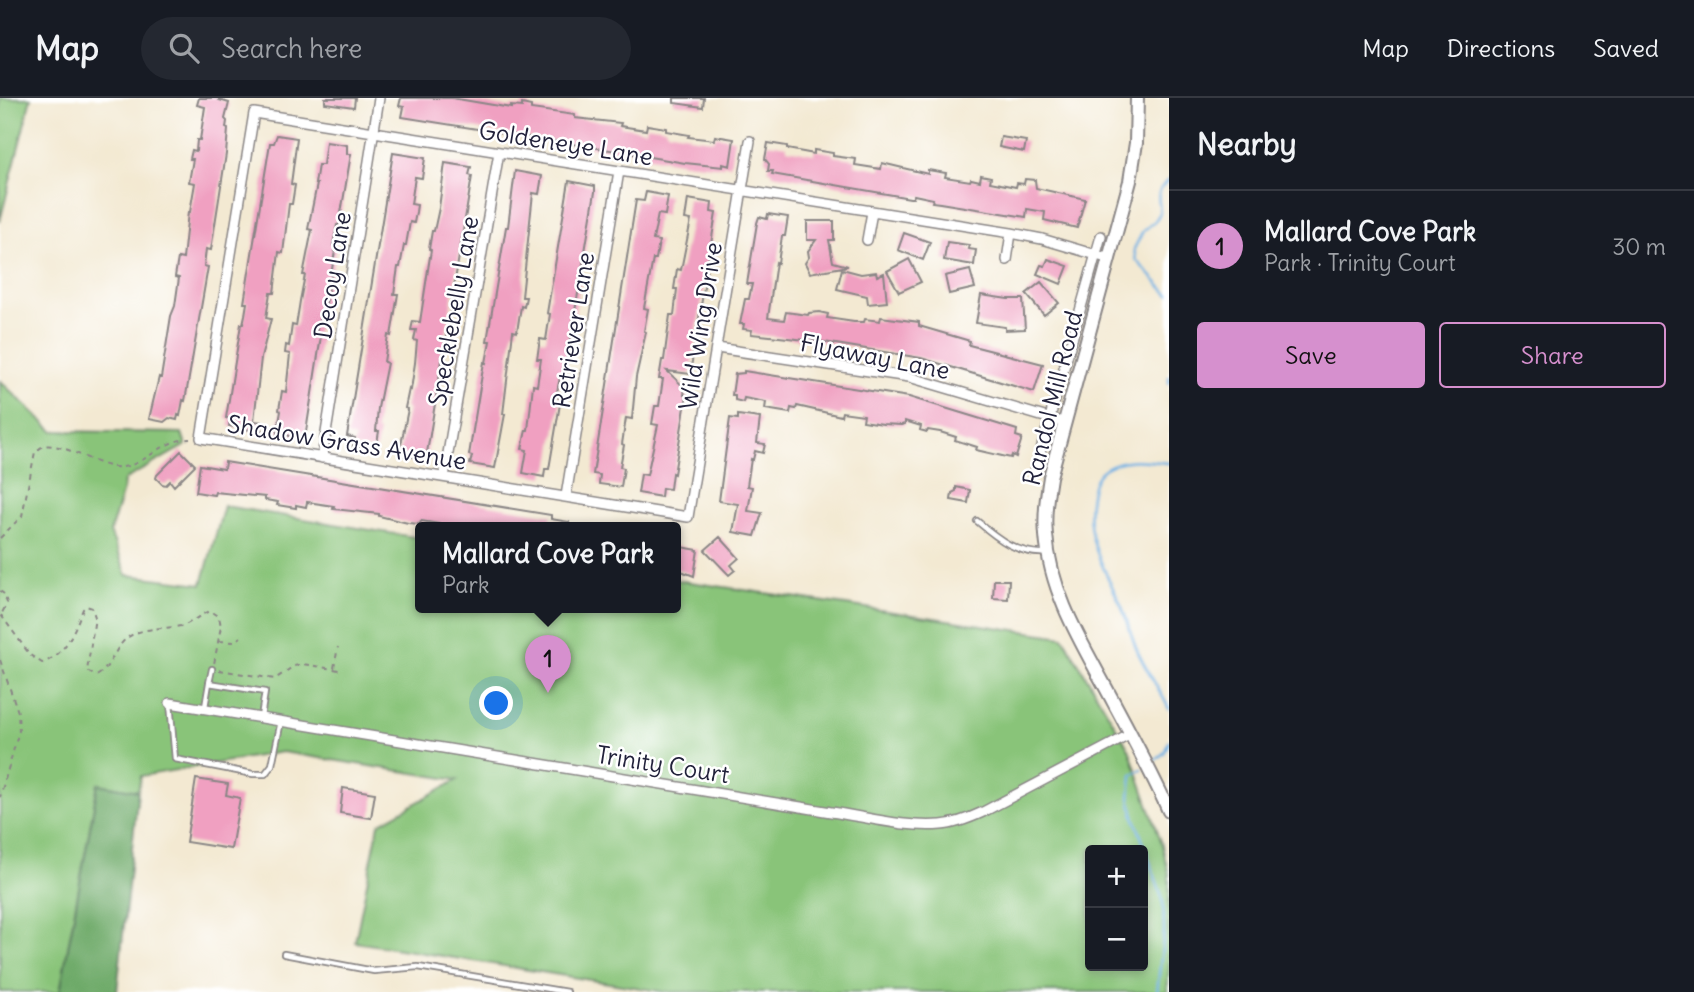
<!DOCTYPE html>
<html lang="en">
<head>
<meta charset="utf-8">
<style>
	:root { --surface:#171b24; --page:#242831; --text:#f1f3f6; --muted:#9ea1a6; --line:#363941; --accent:#d690ce }
	body { margin:0; font-family:Delius,sans-serif; background:var(--page); color:var(--text) }
	.controls { position:absolute; right:21px; bottom:21px; display:grid; overflow:hidden; border-radius:7px; box-shadow:0 4px 10px #0003 }
	.controls button { width:63px; height:63px; display:grid; place-items:center; padding:0; border:0; border-bottom:2px solid var(--line); background:var(--surface); color:var(--text); font:35px sans-serif }
	.you { position:absolute; left:497px; top:606px; width:24px; height:24px; margin:-18px; border:5px solid #fff; border-radius:50%; background:#1a73e8; box-shadow:0 0 0 10px #1a73e833 }
	.badge { display:grid; place-items:center; width:46px; height:46px; border-radius:50%; background:var(--accent); color:#111; font-size:23px; font-weight:700 }
	.pin { position:absolute; translate:-50% -58px; filter:drop-shadow(0 2px 4px #0008) }
	.pin::after { content:''; position:absolute; top:37px; width:24px; height:21px; background:inherit; clip-path:polygon(0 0,100% 0,50% 100%) }
	.popup { position:absolute; left:415px; top:424px; width:266px; height:91px; box-sizing:border-box; display:grid; place-content:center; border-radius:7px; background:var(--surface); filter:drop-shadow(0 2px 5px #0005); font-size:23px; white-space:nowrap; color:var(--muted) }
	.popup b { font-size:26px; color:var(--text) }
	.popup::after { content:''; position:absolute; left:50%; top:100%; margin-left:-14px; border:14px solid transparent; border-top-color:var(--surface) }
	.list { margin:0; padding:0; list-style:none }
	h2 { display:flex; justify-content:space-between; align-items:center; height:91px; margin:0; padding:0 28px; font-size:30px }
	h2 small { font-size:23px; font-weight:400; color:var(--muted) }
	.list li { display:grid; grid-template-columns:46px 1fr auto; gap:21px; align-items:center; box-sizing:border-box; height:112px; padding:0 28px; border-top:2px solid var(--line) }
	.list b { display:block; font-size:26px; white-space:nowrap }
	.list p { margin:0; font-size:23px; white-space:nowrap; color:var(--muted) }
	.list em { font-size:23px; font-style:normal; color:var(--muted) }
	.actions { display:flex; gap:14px; padding:21px 28px }
	.actions a { flex:1; padding:16px 0; border:2px solid var(--accent); border-radius:7px; text-align:center; font-size:24px; color:var(--accent) }
	.actions .main { background:var(--accent); color:#111 }
	.icon { flex:none; width:38px; height:38px; fill:none; stroke:currentColor; stroke-width:2; stroke-linecap:round; stroke-linejoin:round }
	.map { position:relative; flex:none; width:1169px; height:894px; overflow:hidden }
	header { display:flex; align-items:center; gap:42px; box-sizing:border-box; height:98px; padding:0 35px; background:var(--surface); border-bottom:2px solid var(--line) }
	header strong { font-size:33px }
	nav { display:flex; gap:38px; margin-inline-start:auto; font-size:24px }
	.search { width:490px; height:63px; background:var(--page); display:flex; align-items:center; gap:18px; box-sizing:border-box; padding:0 24px; border-radius:38px; color:var(--muted); font-size:26px }
	main { display:flex }
	aside { flex:1; background:var(--surface) }
	.map>svg:first-child { display:block }
	.green { fill:#89c479; stroke:#56735a; stroke-width:2; fill-rule:evenodd }
	.forest { fill:#6eaa69; stroke:#486652; stroke-width:2 }
	.lines { fill:none; stroke-linecap:round; stroke-linejoin:round }
	.stream { stroke:#70b1e4; stroke-width:2.5 }
	.building { fill:#f0a0c1 }
	.lane-casing { stroke:#8a8686; stroke-width:8 }
	.street-casing { stroke:#8a8686; stroke-width:12 }
	.secondary-casing { stroke:#8a8686; stroke-width:16 }
	.path { stroke:#8a8686; stroke-width:2; stroke-dasharray:5 5; stroke-linecap:butt }
	.lane { stroke:#fff; stroke-width:4.5 }
	.street { stroke:#fff; stroke-width:9 }
	.secondary { stroke:#fff; stroke-width:12 }
	.labels { text-anchor:middle; dominant-baseline:central; stroke-width:5; stroke-linejoin:round; paint-order:stroke }
	.street-label { font-size:24px; fill:#22223b; stroke:#fff }
</style>
</head>
<body>
<header>
<strong>Map</strong>
<div class="search"><svg class="icon" aria-label="search" viewBox="0 0 24 24"><circle cx="10" cy="10" r="6"/><path d="M15 15l6 6"/></svg>Search here</div>
<nav><a>Map</a><a>Directions</a><a>Saved</a></nav>
</header>
<main>
<div class="map">
<svg width="1169" height="894" viewBox="0 0 1169 894">
	<rect width="100%" height="100%" fill="#fff"/>
	<filter id="ink" filterUnits="userSpaceOnUse"><feTurbulence type="fractalNoise" baseFrequency=".0143" numOctaves="2"/><feDisplacementMap in="SourceGraphic" scale="14" xChannelSelector="R" yChannelSelector="G"/><feConvolveMatrix kernelMatrix="1 2 1 2 8 2 1 2 1" color-interpolation-filters="sRGB"/></filter>
	<filter id="wash" filterUnits="userSpaceOnUse"><feTurbulence type="fractalNoise" baseFrequency=".00686" numOctaves="4" result="noise"/><feDisplacementMap in="SourceGraphic" scale="28" xChannelSelector="R" yChannelSelector="G"/><feGaussianBlur stdDeviation="1.57" result="paint"/><feColorMatrix in="noise" values="0 0 0 0 0 0 0 0 0 0 0 0 0 0 0 0 0 1.4 0 .05"/><feComposite in="paint" operator="in"/></filter>
	<g filter="url(#wash)">
		<rect width="100%" height="100%" fill="#f3e9d2"/>
		<path class="green" d="M0,0H31L0,123Z
			M0,283L53,333L182,335L186,347L124,382L123,392L110,434L127,477L202,486L224,408L420,440V509H676V482L1063,539L1129,651L1161,743L1169,776V870L1167,894H665L355,844L379,726L457,682L282,654L141,678L138,693L98,686L60,894H0ZM1090,752H1143V868H1090Z"/>
		<path class="forest" d="M98,686L138,693L117,894H60Z"/>
		<g class="lines">
			<path class="stream" d="M1169,81C1154,96 1159,97 1160,115L1155,123L1143,133L1134,151L1136,162L1169,197
				M1169,279V285
				M1169,365C1147,363 1126,358 1106,370C1095,377 1093,386 1091,397C1083,439 1105,472 1122,509C1127,522 1131,536 1136,550C1145,571 1159,590 1169,611
				M1151,665L1164,655L1169,643
				M1142,671L1132,677L1130,699L1133,715L1163,802L1164,833L1157,894"/>
		</g>
		<g id="blocks">
			<path class="building" d="M199,0H220L219,2L229,5L225,21L227,23L226,30L228,31L226,56L211,152L206,151L204,168L208,169L185,303L183,302L180,318L178,317L177,322L169,320L164,324L149,321L159,279L161,280L171,218L175,208L179,180L175,179L178,160L183,161L188,114H190L195,85L189,84L193,61H190L192,52L196,53L197,42H200L205,9L197,7Z
				M325,0H355L354,9L325,5Z
				M401,0H452L511,10V8L522,9V6L531,8V11L575,17V20L621,25L620,28L646,32L647,27L666,30V33L689,37L688,39L714,42L715,38L734,41L730,68L723,66V69L685,65L632,56L633,52L617,50L616,53L402,19L404,9L399,8Z
				M674,0H704L703,9L674,5Z
				M277,37L297,40L291,86L295,87L292,106H289L283,155L279,154L274,195H270L266,220L271,221L261,260L254,323L263,324L261,334L229,328L230,321L226,320L241,226H243L245,217L247,205H244L270,45H274Z
				M1001,39L1026,43L1024,54L999,49Z
				M326,44L347,47V56H351L339,127H337L333,147H336L328,195L323,221H319L316,237L321,238L305,340L277,336L281,313L279,312L282,293L286,294L290,256L285,255L286,247L289,248L292,227L296,228L300,203L305,177H303L312,132L308,131L317,86H315L318,67H323Z
				M768,45L787,48V51L814,56V52L833,55V58L856,61L855,67L881,71L882,65L928,76V72L946,75L945,79L970,83L971,81L980,83L981,77L991,79L990,84L1016,89L1017,85L1024,86L1025,81L1035,82L1036,90L1085,101L1077,130L1044,122L1045,114L1027,111L1026,119L940,105L932,104L933,101L914,97L913,100H910L772,76L773,73H768L769,66L765,61Z
				M393,55L425,60L422,80L415,79L411,106L417,107L416,114L414,125L410,124L406,147H404L400,169H398L394,196H398L391,238L388,237L384,264L387,265L378,310L376,333H379L376,352L353,349L355,340L347,338Z
				M445,65L471,69L469,77L472,78L426,361L399,357L408,311L405,310L409,291L411,292L415,265L417,243L414,242L416,232H411L413,223L420,224L431,152L429,151L432,133H434L439,110Z
				M515,73L542,78L539,96L533,95L522,199H526L524,209L521,208L517,234L513,233L503,316H505L495,370L470,366L472,358L469,357L484,264L486,265L490,243H487L506,129H508Z
				M569,83L595,88V94L564,279H560L556,299L561,300L549,371H545L544,379L523,375L527,352L522,351L526,332H528L533,287L537,288L541,261H537L540,241L546,242L550,216L547,215Z
				M646,94L668,98L665,117L658,116L653,142L659,143L656,161H653L644,210L648,211L644,233L646,234L636,279L632,321L626,320L622,346L624,347L620,369L624,370L621,389L599,386L600,377L593,376L636,102L644,103Z
				M688,101L712,105L711,114L716,115L690,276L667,273L685,290L684,297H687L674,376L672,375L670,391L662,390L661,399L638,395L641,376L647,377L658,327L652,326L655,308H659L663,281H659L662,262H664L670,217H674L677,191H674L677,171L681,172L691,122L685,121Z
				M768,116L788,119L785,138H782L778,165L776,164L768,220L784,222L786,214L808,217L809,215L819,214L828,216L827,220L854,224H864L865,221L880,223L881,219L919,224V228L970,243L969,247L1043,266L1034,294L921,260L824,244L751,236L752,232L743,231L744,226H740L745,201H749L752,186H747L757,125L759,119L767,121Z
				M807,123H834V142H829L833,164L848,168L810,175L805,165L809,159L808,153L816,142H807Z
				M904,135L930,144L923,162L898,152Z
				M947,144L969,147L968,151L976,152L974,167L944,162Z
				M909,161L921,184L899,194L887,173Z
				M1048,161L1068,168L1061,186L1037,176L1041,167L1045,168Z
				M842,171L861,176L876,174L877,178L884,175L887,204L868,206L867,198L837,191Z
				M970,172L975,190L949,196L945,178Z
				M1041,184L1059,205L1044,217L1026,196Z
				M981,197L1008,201H1023L1025,231L1005,232V229L976,225Z
				M744,273L909,299L1017,332L1016,338L1022,340L1016,359L1012,357L1011,360L976,352L977,349L955,342L956,339L940,334L928,332L927,334L920,332L921,328L905,323V326L901,327L883,326L863,323L864,317L842,314L841,318L797,308L796,311L791,310L790,315L765,311L766,304L744,300L743,304L735,302V297H732L735,276L744,275Z
				M738,317L760,320L757,345L765,346L763,355L755,353L753,362L751,361L747,388L752,389L748,413L762,415L755,438L733,434L738,406L719,403L730,320L738,321Z
				M181,353L195,367L174,388L170,383L166,387L162,386L156,380L157,377Z
				M225,364L551,417V421L569,424V429H444L445,427L421,423L420,426L408,425L379,418V416L333,411L334,408L307,404L306,409L296,407V410L277,407L278,404L265,402V399L215,394L214,397L196,394L200,367L224,371Z
				M956,389L970,392L968,405L951,402L952,395L956,393Z
				M720,439L739,460L731,467L735,472L729,477L705,452Z
				M676,448L698,452L694,478L676,471Z
				M994,482H1009L1008,501L993,500Z
				M196,681L228,686L226,697L240,700L231,751L186,744Z
				M343,690L375,695L371,720L340,715Z"/>
		</g>
	</g>
	<g filter="url(#ink)">
		<use href="#blocks" fill-opacity="0" stroke="#8a8686" stroke-width="2"/>
		<g class="lines">
			<g class="lane-casing">
				<path id="lane" d="M977,423C998,441 1018,457 1047,455
					M209,585L212,571
					M170,605L175,661L253,676H265L272,667L281,623
					M205,609L209,585L265,594L261,619
					M284,856L374,873L418,869L567,894"/>
			</g>
			<g class="street-casing">
				<path id="street" d="M750,43C729,168 709,294 688,419L201,340L254,15L1011,135L1042,141L1110,161
					M867,142L872,114
					M1007,162L1011,135
					M717,250L909,279L1065,325
					M322,360L379,0
					M1035,373L1101,138
					M444,379L499,54
					M566,398L619,73
					M170,605L831,714C866,719 905,730 941,727C956,726 970,720 983,714L1131,636"/>
			</g>
			<g class="secondary-casing">
				<path id="secondary" d="M1137,0L1136,45L1130,83L1050,379C1047,398 1044,417 1046,437C1050,493 1080,542 1106,590C1128,631 1150,671 1169,713"/>
			</g>
			<path class="path" d="M0,440L22,418L35,354L43,348C64,344 93,367 115,369C143,372 160,341 190,341
				M0,493L4,496L7,505L2,515
				M1,517L30,557L42,565C67,556 73,534 83,511L86,508L92,510L95,519L87,573L96,578C110,572 114,550 127,540C141,529 164,531 181,528C191,526 200,516 210,513L219,519L221,528L214,566
				M219,543L234,544L241,539
				M0,562L18,614L19,633L0,699
				M334,570L338,549
				M219,572L275,581L294,568L303,566L339,572"/>
			<use href="#lane" class="lane"/>
			<use href="#street" class="street"/>
			<use href="#secondary" class="secondary"/>
		</g>
	</g>
	<g class="labels">
		<g class="street-label">
			<text transform="translate(566 45) rotate(9)">Goldeneye Lane</text>
			<text transform="translate(332 177) rotate(-81)">Decoy Lane</text>
			<text transform="translate(453 213) rotate(-80)">Specklebelly Lane</text>
			<text transform="translate(700 228) rotate(-81)">Wild Wing Drive</text>
			<text transform="translate(573 232) rotate(-81)">Retriever Lane</text>
			<text transform="translate(875 258) rotate(11)">Flyaway Lane</text>
			<text transform="translate(1052 300) rotate(-76)">Randol Mill Road</text>
			<text transform="translate(347 344) rotate(9)">Shadow Grass Avenue</text>
			<text transform="translate(663 666) rotate(9)">Trinity Court</text>
		</g>
	</g>
</svg>
<div class="controls">
<button>+</button>
<button>−</button>
</div>
<div class="you"></div>
<div class="pin badge" style="left:548px;top:595px">1</div>
<div class="popup"><b>Mallard Cove Park</b>Park</div>
</div>
<aside>
<h2>Nearby<small></small></h2>
<ul class="list">
<li><span class="badge">1</span><div><b>Mallard Cove Park</b><p>Park · Trinity Court</p></div><em>30 m</em></li>
</ul>
<div class="actions"><a class="main">Save</a><a>Share</a></div>
</aside>
</main>
</body>
</html>
